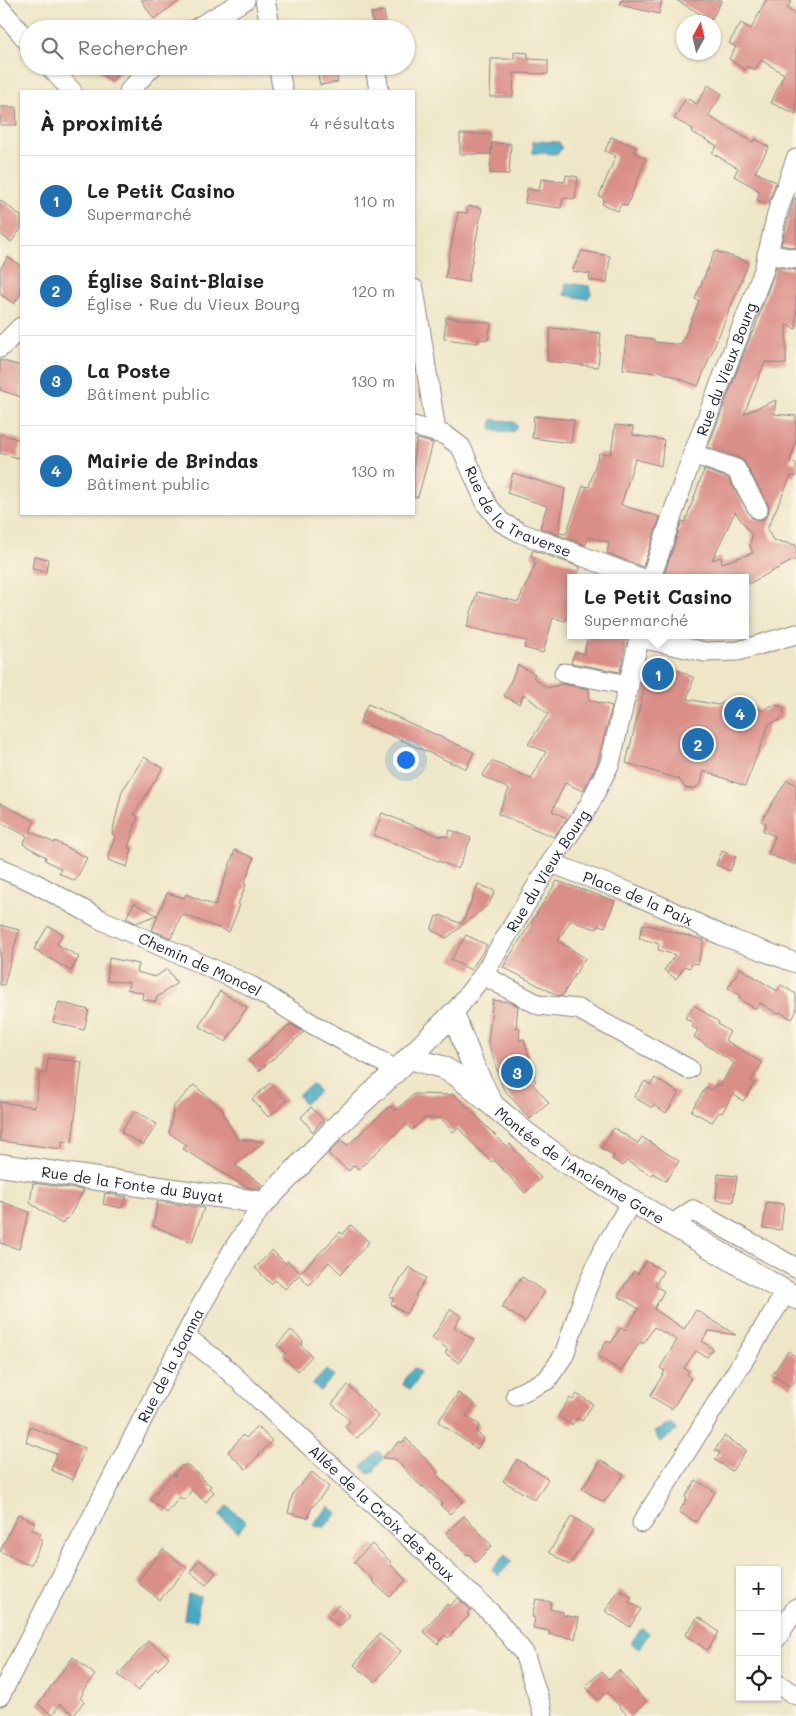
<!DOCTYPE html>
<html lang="fr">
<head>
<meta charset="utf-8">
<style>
	:root { --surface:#fff; --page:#f6f6f6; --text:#222; --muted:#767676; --line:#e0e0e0; --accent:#1f6fb2 }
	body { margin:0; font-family:Mali,sans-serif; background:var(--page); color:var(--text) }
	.controls { position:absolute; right:15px; bottom:15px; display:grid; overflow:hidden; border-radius:0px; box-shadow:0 1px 4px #0004 }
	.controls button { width:45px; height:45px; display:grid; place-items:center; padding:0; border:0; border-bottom:1px solid var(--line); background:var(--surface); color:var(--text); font:25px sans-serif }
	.compass { position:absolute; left:676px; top:15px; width:45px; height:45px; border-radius:50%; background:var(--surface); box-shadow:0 1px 4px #0004; rotate:8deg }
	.you { position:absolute; left:405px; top:759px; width:18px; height:18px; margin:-12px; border:4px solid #fff; border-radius:50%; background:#1a73e8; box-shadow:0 0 0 8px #1a73e833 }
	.badge { display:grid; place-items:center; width:32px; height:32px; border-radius:50%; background:var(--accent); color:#fff; font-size:16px; font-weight:700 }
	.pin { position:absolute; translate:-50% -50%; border:2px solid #fff; box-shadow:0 1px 5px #0006 }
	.popup { position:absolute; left:567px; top:574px; width:182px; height:65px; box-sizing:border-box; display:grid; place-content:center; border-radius:0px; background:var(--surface); filter:drop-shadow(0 1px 4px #0005); font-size:16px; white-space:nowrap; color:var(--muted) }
	.popup b { font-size:19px; color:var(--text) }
	.popup::after { content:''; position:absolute; left:50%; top:100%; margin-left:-10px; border:10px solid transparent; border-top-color:var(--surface) }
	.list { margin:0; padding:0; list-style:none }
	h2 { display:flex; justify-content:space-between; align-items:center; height:65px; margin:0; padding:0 20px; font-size:21px }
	h2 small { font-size:16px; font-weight:400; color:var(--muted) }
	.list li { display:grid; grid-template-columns:32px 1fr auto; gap:15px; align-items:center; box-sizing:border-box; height:90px; padding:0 20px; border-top:1px solid var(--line) }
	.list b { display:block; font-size:19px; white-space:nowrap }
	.list p { margin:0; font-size:16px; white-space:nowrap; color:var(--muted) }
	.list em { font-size:16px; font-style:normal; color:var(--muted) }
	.icon { flex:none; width:28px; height:28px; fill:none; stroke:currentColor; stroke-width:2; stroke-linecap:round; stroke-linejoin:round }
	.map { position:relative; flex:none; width:796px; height:1716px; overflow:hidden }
	.search { position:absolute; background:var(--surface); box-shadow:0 1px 4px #0004; left:20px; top:20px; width:395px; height:55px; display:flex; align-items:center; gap:12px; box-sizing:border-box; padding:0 18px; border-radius:28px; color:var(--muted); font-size:19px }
	.panel { position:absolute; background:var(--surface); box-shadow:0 1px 4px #0004; left:20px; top:90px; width:395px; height:425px; border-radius:0px }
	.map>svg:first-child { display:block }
	.water { fill:#44aac3; stroke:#33667f }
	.building { fill:#da8e88; fill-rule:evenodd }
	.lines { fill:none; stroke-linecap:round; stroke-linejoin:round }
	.minor-casing { stroke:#888481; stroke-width:21 }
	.tertiary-casing { stroke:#888481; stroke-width:24 }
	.minor { stroke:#fff; stroke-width:19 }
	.tertiary { stroke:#fff; stroke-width:22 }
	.labels { text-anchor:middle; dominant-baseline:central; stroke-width:4.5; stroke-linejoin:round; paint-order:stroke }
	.street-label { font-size:15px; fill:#22223b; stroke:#fcf5e5 }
</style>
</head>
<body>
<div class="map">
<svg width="796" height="1716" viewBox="0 0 796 1716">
	<rect width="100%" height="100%" fill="#fcf5e5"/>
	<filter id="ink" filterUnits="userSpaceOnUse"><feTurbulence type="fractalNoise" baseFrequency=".02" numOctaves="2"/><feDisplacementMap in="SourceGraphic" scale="10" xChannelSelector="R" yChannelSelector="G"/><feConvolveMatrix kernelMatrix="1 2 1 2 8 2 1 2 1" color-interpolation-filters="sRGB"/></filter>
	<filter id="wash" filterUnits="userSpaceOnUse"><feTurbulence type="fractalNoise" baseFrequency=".0096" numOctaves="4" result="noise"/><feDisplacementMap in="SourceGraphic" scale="20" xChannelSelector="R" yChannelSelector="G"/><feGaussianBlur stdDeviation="1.12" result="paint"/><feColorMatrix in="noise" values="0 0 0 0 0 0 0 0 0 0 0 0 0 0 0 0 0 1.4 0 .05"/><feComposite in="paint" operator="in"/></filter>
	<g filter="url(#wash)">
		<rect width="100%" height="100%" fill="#eee6c7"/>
		<path class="water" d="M533,141L559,142L562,149L558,152V154L533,153Z
			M566,283L589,286L591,294L587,299L564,295Z
			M494,419L495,420L512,421L516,424L517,428L513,432L494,431L491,428L492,420Z
			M313,1084L319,1092L304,1104L298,1095Z
			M414,1368L420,1372L416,1381L410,1389L403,1385L407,1376Z
			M327,1369L334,1376L320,1391L313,1384Z
			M670,1424L676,1429L675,1432L660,1442L654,1432Z
			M378,1451L385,1458L375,1468V1472L368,1474L362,1466Z
			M227,1506L246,1522L238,1532L219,1516Z
			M329,1506L337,1513L324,1528L321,1526L317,1527L313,1524Z
			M505,1555L512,1561L498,1576L492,1570Z
			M188,1594L200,1596L197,1621L184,1619Z
			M642,1628L649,1633L639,1649L631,1643Z"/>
		<g id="blocks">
			<path class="building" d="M141,0H181L154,19Z
				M621,0H662L659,14L620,5Z
				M676,0H722L711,20Z
				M766,0H792L787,9L796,14V114L771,103L784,74L761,60L755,70L747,66L745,70L729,59L736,47L729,43L741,23L751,29Z
				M384,11L387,29H374L371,13Z
				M514,52L528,53V59L548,60V74L514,73L513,97H490L491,59H514Z
				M94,66H126L111,82Z
				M316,66H335L338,82L320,85Z
				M708,85L722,94L708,116L753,142L755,139L769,147L755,172L776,182L768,204L757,200L760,191L757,190V189L734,176L738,168L712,153L717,146L692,132L693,129L674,119L686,98L697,104Z
				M0,107H16L17,125H0Z
				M460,134H491V154H460Z
				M611,137L636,147L634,152L646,159L627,206L621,204L618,211L602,204L604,198L599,196L616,156L605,151Z
				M492,143L511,144L509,174L490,173Z
				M566,175L578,177L575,199L563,198L561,208L525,203L527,189L539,191L541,179L565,182Z
				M794,198H796V248L781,245Z
				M0,200L21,216V229L11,242L0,234Z
				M468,206L482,208L468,282L445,278L458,212L467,213Z
				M582,251L610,256L607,283L589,280L590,274L572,271Z
				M715,251L749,262L698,386L657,370L656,373L623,369L626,336L654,339V342L681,345L699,301L695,299Z
				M8,257L21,266V293L14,304L0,294V269Z
				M776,267L796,270V329L786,325V364L765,362L744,414L776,400L774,414L796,416V441L790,462L796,463V477L791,476L767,529L773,540L796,545V559L746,585V578H663L682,521L685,522L704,470L728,478L752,518L758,520L764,519L768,514L769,509L768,504L745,463L740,458L708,447L752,332L753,333ZM735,512L752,535L750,546L753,553L722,563L721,557L712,560Z
				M446,317L491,323L488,340L478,339V343L444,339Z
				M551,328L601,333L598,367L547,361Z
				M0,360L21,366V397L0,390Z
				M534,416L574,420L571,443L532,438Z
				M615,425L633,427V435L664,440L661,466L635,459L621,505L660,517L643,567L607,553L609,542L588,537L586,545L540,528L547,506L507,493L513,473L565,489L559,533L566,534L583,486L589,487L599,453L611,454Z
				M0,434L21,440L18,458L0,453Z
				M417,439L433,443L418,497H414V453Z
				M533,550L580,567L577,578H570V602L566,621L553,618L543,653L524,648L527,641L467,627L477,592L518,602L536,563L533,562L535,558L531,556Z
				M34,556L48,559L46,572L32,569Z
				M588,635H627L620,672L571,663L575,652L584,654Z
				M664,663L694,678L687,699L718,705L735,697L763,711L770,706L775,705L783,707L784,713L780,720L769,724L745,786L704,771L701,784L693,789L685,788L679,779L626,763L650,665Z
				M518,665L535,674L533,677L547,688L562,684L589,689V700L612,706L597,764L583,791L565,783L552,811L567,818L554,837L498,814L509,789L482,776L492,761L531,779L546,752L528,744L548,714L524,694L519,704L504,696Z
				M368,704L474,752L466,769L454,763V764L360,721Z
				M144,757L163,768L134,815L138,816L128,848L132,849L127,867L108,860L115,836L112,834L122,791Z
				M787,780L796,784V865L768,854L775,836L763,831L766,823L761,821Z
				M0,803L35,821L30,831L54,843L55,841L87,858L75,881L59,873L61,869L45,860L46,857L23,844L27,836L0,822Z
				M382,813L441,837V835L447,837L450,830L471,838L458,869L374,835Z
				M235,850L254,858L244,884L246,885L238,904L240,905L229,932L182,914L171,938L152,930L167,893L184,898L186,894L215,906Z
				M722,851L736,857L730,871L716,865Z
				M557,881L615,901L605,927L599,925L597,929L570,921L558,941L585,958L562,996L557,995L503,967Z
				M478,884L495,891L489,904L447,938L431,930L436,916L439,917L440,915L462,924Z
				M134,903L157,915L136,923L126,918Z
				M643,924L704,940L698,964L693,963L689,968L685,966L676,979L664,970L675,955L658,950L659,944L639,938Z
				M0,925L19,930L4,985H0Z
				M48,926L63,934L57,944L79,957L71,971L34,949Z
				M466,935L487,945L471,970L451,960Z
				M109,958L139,964L137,972L155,977L167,969L177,983L157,997L156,1002L142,999L143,993L127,989L129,982L107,981Z
				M740,968L777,991L781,985L796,994V1012L792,1019L780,1012L778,1014L760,1003L756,1009L739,999L740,996L728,988Z
				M220,991L247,1007L226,1042L199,1026Z
				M493,1000L509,1002L518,1006L516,1027L520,1028L519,1040L524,1039L535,1076L533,1077L536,1081L533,1084L549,1103L530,1119L503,1088L488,1042Z
				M59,1002L89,1010L84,1030L53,1022Z
				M694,1005L719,1022L718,1024L730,1032L725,1040L762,1063L751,1081L755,1083L743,1101L733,1094L722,1113L719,1112L712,1122L691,1111L706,1087L712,1090L716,1084L720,1086L734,1063L694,1037L698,1030L692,1027L694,1024L685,1018Z
				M291,1024L304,1032L259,1071L248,1060Z
				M48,1058L82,1062L72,1143L62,1141V1149L0,1141V1102L35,1107L40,1073L46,1074Z
				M655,1078L679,1093L666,1113L654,1105L652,1108L634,1097L645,1081L651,1085Z
				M270,1083L287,1101L268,1117L252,1099Z
				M194,1085L224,1111L223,1113L238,1141L241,1139L264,1142L235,1165L263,1185L259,1189L246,1187L183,1149L187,1145L169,1133L174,1106Z
				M414,1094L455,1095L507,1147L510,1144L541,1178L525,1193L494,1160L491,1162L458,1128L453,1132L441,1118H425L412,1130L406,1124L359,1169L354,1165L349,1171L328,1154L341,1141L348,1145L390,1106L395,1111Z
				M311,1107L323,1120L313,1132L301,1117Z
				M135,1111L157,1124L143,1145L121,1132Z
				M614,1128L638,1143L642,1137L679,1161L666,1181L653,1173L652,1176L627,1161L623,1166L612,1159L614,1156L601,1148Z
				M718,1174L737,1176L733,1202L716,1200Z
				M33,1183L84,1190L68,1219L66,1218L62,1224L30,1203Z
				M105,1193L127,1197L121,1208L103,1204Z
				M0,1201L29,1212L19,1249L0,1243Z
				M158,1201L204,1208L192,1242L153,1226Z
				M766,1202L784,1204L781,1230L763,1228Z
				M351,1225L369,1242L341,1274L329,1262L309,1285L299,1275L285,1289L275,1280L271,1284L255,1268L272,1250L286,1264L288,1261L300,1273L340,1232L343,1234Z
				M646,1261L663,1271L655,1286L664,1291L654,1309L684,1329L696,1310L736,1335L709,1331L702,1341L713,1349L707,1357L696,1351L684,1368L689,1371L687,1375L691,1378L672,1409L650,1396L665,1371L660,1368L677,1340L654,1327L643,1344L640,1342L621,1371L597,1356L607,1341L611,1343L620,1328L625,1330L639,1309L618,1296L634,1271L638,1274Z
				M409,1267L426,1278L415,1295L417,1297L406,1314L391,1304L394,1299L389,1297Z
				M522,1277L545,1292L525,1322L502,1307Z
				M451,1309L461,1316L454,1327L474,1340L459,1363L445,1353L448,1349L432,1338Z
				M291,1330L303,1341L301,1345L312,1356L298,1371L283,1357L286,1353L277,1345Z
				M788,1351L796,1357V1380L791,1387L772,1375Z
				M348,1385L378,1416L357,1438L345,1427L350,1421L332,1404Z
				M458,1393L475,1404L466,1416L480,1425L476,1432L484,1438L477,1449L438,1422Z
				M577,1394L593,1404L582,1421L577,1418L572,1425L558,1416L570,1398L573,1400Z
				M257,1426L272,1441L246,1469L228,1452L243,1435L246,1438Z
				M30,1427L85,1448L73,1480L51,1470L57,1454L26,1442Z
				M724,1436L746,1450L732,1471L715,1460L720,1453L715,1450Z
				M406,1438L438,1472L436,1474L463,1501L450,1514L440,1505L442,1504L423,1486L422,1487L395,1459L382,1458L399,1442H403Z
				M517,1459L548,1479L535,1500L503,1481Z
				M601,1460L624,1475L604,1502L582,1489Z
				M186,1464L202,1477L201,1478L211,1486L209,1488L214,1492L206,1502L192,1490L184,1500L180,1497L167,1513L150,1499L172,1474L176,1477L174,1474L182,1465L184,1467Z
				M312,1472L329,1487L311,1509L308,1518L288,1513L293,1493Z
				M696,1480L715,1492L696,1522L679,1512L687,1498L685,1497Z
				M18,1514L35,1523L31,1529L41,1534L39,1537L43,1540L31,1564H26L0,1551Z
				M464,1516L492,1546L476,1562L469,1554L467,1555L446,1533Z
				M572,1516L593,1530L569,1565L549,1552Z
				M372,1544L391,1562L390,1564L406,1580L390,1597L372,1581L373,1580L354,1562Z
				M163,1549L187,1568L160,1600L137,1582Z
				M199,1560L216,1573L206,1585L190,1572Z
				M619,1590L632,1598L629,1602L641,1609L630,1627L605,1611Z
				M458,1598L471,1610L467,1613L469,1615L448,1638L445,1635L438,1644L423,1631L447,1604L449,1606Z
				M536,1599L551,1602L550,1609L563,1612V1615L579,1618L575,1639L549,1634L550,1631L533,1628L535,1618L532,1617Z
				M338,1605L350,1615L340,1626L328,1617Z
				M698,1617L719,1632L707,1650L685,1635Z
				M379,1634L401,1651L375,1682L354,1665Z
				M148,1641L169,1657L158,1670L156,1668L138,1691L118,1675Z
				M73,1657L95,1675L82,1692L83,1693L80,1698L84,1701L74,1715L60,1704L52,1715L38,1704Z
				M619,1670L646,1702L631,1716H628L607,1692L598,1700L585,1686L602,1671L609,1679Z"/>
		</g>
	</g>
	<g filter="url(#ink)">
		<use href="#blocks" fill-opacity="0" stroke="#888481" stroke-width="1"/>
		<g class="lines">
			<g class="minor-casing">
				<g id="minor">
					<path d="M265,0L271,29"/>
					<path d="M0,8L29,43"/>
					<path d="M195,29L245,0"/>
					<path d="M49,66L72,91"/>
					<path d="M278,66L283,91"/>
					<path d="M375,66L379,91"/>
					<path d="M129,91L153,66"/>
					<path d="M767,254L796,259"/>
					<path d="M414,289L436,431"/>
					<path d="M0,348L21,327"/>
					<path id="s1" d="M414,426L445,435L461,447L487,505L501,522L521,533L640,578"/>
					<path d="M693,454L736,469L758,509"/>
					<path id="s2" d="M651,578L693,454L764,270L778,210L796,159"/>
					<path d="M640,638L705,652L738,651L796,634"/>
					<path d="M564,673L629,685"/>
					<path id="s3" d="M551,863L628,892L665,908L723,936L796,963"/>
					<path id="s4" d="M0,868L31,881L102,920L251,986L314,1025L384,1063L395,1072"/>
					<path d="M483,975L539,1005L578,1009L689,1069"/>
					<path id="s5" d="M453,1014L483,975L556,854L588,807L610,763L640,635"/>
					<path d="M671,1225L693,1210L796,1268"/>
					<path id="s6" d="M185,1336L220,1363L492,1614L524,1653L541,1706L543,1716"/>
					<path d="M516,1395L547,1380L564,1355L586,1290L601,1254L631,1202"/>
					<path d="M642,1523L786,1292"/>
					<path d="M777,1638L796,1608"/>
					<path d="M777,1684L796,1695"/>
					<path id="s7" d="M0,1696L196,1315L234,1248L264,1203"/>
				</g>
			</g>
			<g class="tertiary-casing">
				<g id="tertiary">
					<path id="s8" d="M409,1058L442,1067L459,1077L527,1134L566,1162L796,1298"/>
					<path id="s9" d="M0,1165L264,1203L341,1122L395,1072L453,1014L475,1070L491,1102"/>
				</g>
			</g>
			<use href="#minor" class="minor"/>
			<use href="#tertiary" class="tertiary"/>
		</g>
	</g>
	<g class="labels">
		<g class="street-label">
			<text stroke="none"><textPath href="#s2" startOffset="222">Rue du Vieux Bourg</textPath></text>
			<text stroke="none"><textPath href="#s1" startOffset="144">Rue de la Traverse</textPath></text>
			<text stroke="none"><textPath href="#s5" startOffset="172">Rue du Vieux Bourg</textPath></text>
			<text stroke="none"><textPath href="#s3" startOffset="94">Place de la Paix</textPath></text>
			<text stroke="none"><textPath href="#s4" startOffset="222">Chemin de Moncel</textPath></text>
			<text stroke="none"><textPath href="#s8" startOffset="204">Montée de l'Ancienne Gare</textPath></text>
			<text stroke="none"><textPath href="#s9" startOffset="134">Rue de la Fonte du Buyat</textPath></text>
			<text stroke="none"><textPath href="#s7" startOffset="372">Rue de la Joanna</textPath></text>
			<text stroke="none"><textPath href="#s6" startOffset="265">Allée de la Croix des Roux</textPath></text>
		</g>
	</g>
</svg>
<div class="controls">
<button>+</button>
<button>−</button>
<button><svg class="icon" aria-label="locate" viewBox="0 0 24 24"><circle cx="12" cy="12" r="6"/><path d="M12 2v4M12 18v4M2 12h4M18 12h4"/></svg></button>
</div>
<svg class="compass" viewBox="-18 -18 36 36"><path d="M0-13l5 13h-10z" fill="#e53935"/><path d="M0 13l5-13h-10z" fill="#767676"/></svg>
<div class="you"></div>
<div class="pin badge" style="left:658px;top:674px">1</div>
<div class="popup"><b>Le Petit Casino</b>Supermarché</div>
<div class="pin badge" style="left:698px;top:744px">2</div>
<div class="pin badge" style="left:517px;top:1072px">3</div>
<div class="pin badge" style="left:740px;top:713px">4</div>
<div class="search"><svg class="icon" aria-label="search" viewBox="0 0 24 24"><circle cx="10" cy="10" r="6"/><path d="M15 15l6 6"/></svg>Rechercher</div>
<section class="panel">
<h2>À proximité<small>4 résultats</small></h2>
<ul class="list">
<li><span class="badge">1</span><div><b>Le Petit Casino</b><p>Supermarché</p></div><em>110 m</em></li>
<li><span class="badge">2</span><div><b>Église Saint-Blaise</b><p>Église · Rue du Vieux Bourg</p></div><em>120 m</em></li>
<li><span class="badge">3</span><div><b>La Poste</b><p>Bâtiment public</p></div><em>130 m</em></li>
<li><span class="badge">4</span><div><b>Mairie de Brindas</b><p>Bâtiment public</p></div><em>130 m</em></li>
</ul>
</section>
</div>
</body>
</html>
